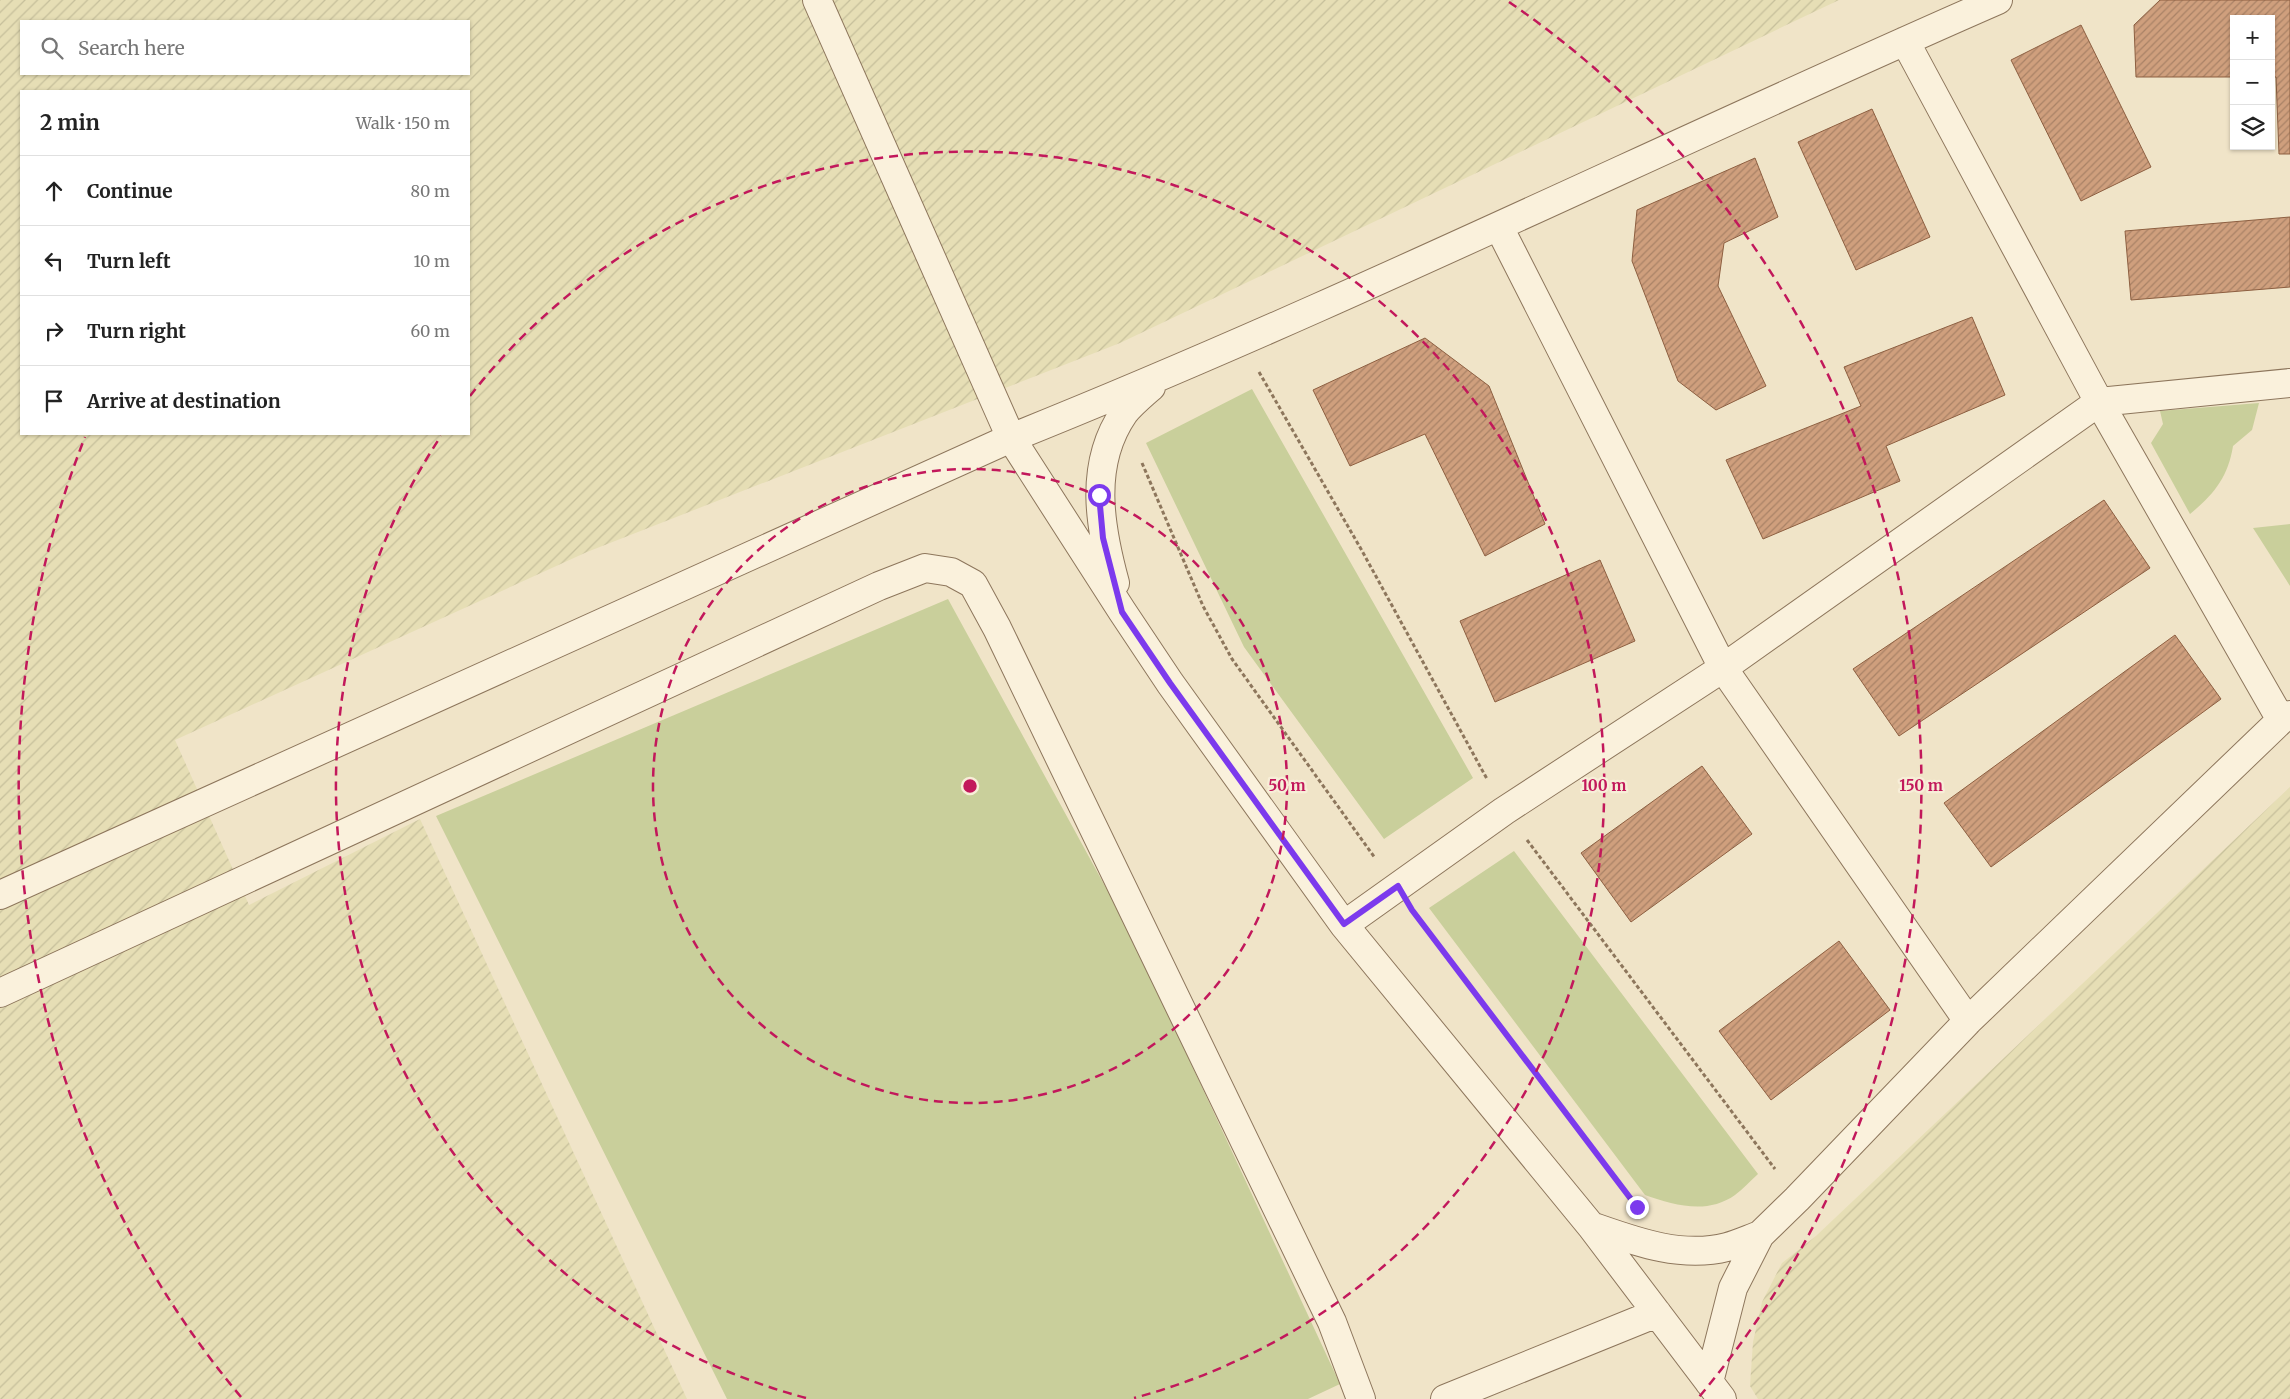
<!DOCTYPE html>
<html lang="en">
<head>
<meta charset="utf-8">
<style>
	:root { --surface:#fff; --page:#f2f2f2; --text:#222; --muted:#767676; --line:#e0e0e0 }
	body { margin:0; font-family:Merriweather,serif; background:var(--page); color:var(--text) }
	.controls { position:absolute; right:15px; top:15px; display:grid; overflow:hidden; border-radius:0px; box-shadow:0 1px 4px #0004 }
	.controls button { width:45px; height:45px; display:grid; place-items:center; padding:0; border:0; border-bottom:1px solid var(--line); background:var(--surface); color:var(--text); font:25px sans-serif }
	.stop { position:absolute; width:15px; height:15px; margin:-11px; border:4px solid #7c3aed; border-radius:50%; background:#fff }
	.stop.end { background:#7c3aed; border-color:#fff; box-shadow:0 1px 5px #0008 }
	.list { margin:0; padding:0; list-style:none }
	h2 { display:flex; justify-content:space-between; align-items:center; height:65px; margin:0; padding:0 20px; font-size:21px }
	h2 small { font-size:16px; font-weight:400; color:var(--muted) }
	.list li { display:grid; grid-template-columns:32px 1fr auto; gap:15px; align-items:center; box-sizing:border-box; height:70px; padding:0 20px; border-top:1px solid var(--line) }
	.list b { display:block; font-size:19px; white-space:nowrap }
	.list em { font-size:16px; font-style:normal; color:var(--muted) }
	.icon { flex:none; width:28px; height:28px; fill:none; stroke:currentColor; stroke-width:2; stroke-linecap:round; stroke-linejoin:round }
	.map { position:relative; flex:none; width:2290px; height:1399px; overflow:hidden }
	.search { position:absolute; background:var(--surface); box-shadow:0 1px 4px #0004; left:20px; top:20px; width:450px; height:55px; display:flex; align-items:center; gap:12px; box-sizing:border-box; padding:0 18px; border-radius:0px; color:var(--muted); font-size:19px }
	.panel { position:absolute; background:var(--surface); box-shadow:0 1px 4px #0004; left:20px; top:90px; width:450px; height:345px; border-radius:0px }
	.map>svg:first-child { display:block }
	.farmland { fill:url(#farmland-furrows); fill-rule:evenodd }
	.grass { fill:#c9cf9b }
	.building { fill:url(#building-hatch); stroke:#8d5f41 }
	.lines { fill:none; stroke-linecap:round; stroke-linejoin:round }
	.minor-casing { stroke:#8d765c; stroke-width:30 }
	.path { stroke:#8d765c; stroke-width:3; stroke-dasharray:4 2.5; stroke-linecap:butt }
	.minor { stroke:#faf1dc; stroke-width:28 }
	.route { stroke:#7c3aed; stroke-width:6 }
	.ring { fill:none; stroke:#c2185b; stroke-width:2.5; stroke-dasharray:9 6 }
	.centre { fill:#c2185b; stroke:#f7eed8; stroke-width:2.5 }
	.ring-label { font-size:15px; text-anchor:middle; font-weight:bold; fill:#c2185b; stroke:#f7eed8; stroke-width:4.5; stroke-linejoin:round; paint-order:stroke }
</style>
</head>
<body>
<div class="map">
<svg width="2290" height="1399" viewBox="0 0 2290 1399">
	<defs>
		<pattern id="farmland-furrows" width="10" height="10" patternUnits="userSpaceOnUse" patternTransform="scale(1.25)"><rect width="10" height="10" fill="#e6deb5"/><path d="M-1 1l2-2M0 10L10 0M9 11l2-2" fill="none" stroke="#c6bf9b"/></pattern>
		<pattern id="building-hatch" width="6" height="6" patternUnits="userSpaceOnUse" patternTransform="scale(1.25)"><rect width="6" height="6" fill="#cf9f7d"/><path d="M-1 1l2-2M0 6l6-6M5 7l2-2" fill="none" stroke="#a98266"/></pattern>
	</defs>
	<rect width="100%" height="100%" fill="#f0e4c8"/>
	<path class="farmland" d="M0,0H1839L1120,343L587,552L175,740L249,905L420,819L687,1399H0ZM21,21H469V74H21ZM21,91H469V434H21Z
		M2290,787V1399H1758L1750,1386L1753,1342L1762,1302L1782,1263L1816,1236Z"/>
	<path class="grass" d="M1252,389L1473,778L1384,839L1244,647L1146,443Z
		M2259,403L2252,430L2233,446C2228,478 2213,495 2190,514L2151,443L2163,424L2160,411Z
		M2290,524V586L2253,528Z
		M948,599L1129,930L1340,1384L1308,1399H727L436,816Z
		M1514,851L1758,1174C1750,1181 1743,1189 1735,1195C1707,1215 1674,1205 1645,1195L1429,908Z"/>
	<path class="building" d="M2160,0H2290V154H2279L2276,77H2271V19H2234V77H2136L2134,25Z
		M2081,25L2151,167L2081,201L2011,60Z
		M1872,109L1930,237L1856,270L1798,142Z
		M1755,158L1778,217L1724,243L1718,286L1766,386L1716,410L1678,381L1632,261L1637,210Z
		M2290,217V287L2131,300L2125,231Z
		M1972,317L2005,395L1886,446L1900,481L1763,539L1726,460L1861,406L1844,367Z
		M1425,338L1489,386L1545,524L1485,556L1425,434L1350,466L1313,390Z
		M2104,500L2150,568L1899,736L1853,669Z
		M1600,560L1635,641L1495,702L1460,621Z
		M2175,635L2221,699L1991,867L1944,803Z
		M1702,766L1752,834L1631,922L1581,853Z
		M1839,941L1890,1010L1771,1100L1719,1031Z"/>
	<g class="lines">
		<g class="minor-casing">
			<path id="minor" d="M817,0L1011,438L1122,611L1170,683L1344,925L1591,1226L1722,1399
				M1905,41L2099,402L2281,720
				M1499,227L1723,668L1968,1021
				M1115,583C1100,528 1088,465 1124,413C1131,404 1142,395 1151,387
				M0,895L1011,438C1345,304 1668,144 1998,0
				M1344,925L1504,811L1723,668L2099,402L2290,383
				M0,993L879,586L925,568L951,572L973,584L997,628L1332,1322L1361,1399
				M1591,1226C1634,1241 1681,1259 1727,1247C1738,1244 1749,1239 1760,1235
				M1709,1382L1733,1288L1760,1235L1797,1199L1968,1021L2281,720L2290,715
				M1445,1399L1657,1313"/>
		</g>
		<path class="path" d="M1259,372L1361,549L1487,779
			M1142,463L1203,606L1232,659L1375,858
			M1527,840L1775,1169
			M1417,916L1634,1202"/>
		<use href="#minor" class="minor"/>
	</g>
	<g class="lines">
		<path class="route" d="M1099,495L1103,538L1122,612L1170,683L1344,924L1398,886L1412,910L1637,1207"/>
	</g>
	<g class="ring">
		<circle cx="970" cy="786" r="317"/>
		<path d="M806 1398A634 634 0 0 1 441 436M470 396A634 634 0 1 1 1134 1398"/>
		<path d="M241 1397A951 951 0 0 1 85 437M1509 2A951 951 0 0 1 1699 1397"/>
	</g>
	<circle cx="970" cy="786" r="8" class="centre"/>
	<g class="ring-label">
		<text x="1287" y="791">50 m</text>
		<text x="1604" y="791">100 m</text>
		<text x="1921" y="791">150 m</text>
	</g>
</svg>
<div class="controls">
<button>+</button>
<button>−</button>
<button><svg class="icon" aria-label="layers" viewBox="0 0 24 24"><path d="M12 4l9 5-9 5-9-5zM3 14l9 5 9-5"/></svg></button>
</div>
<div class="stop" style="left:1099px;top:495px"></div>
<div class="stop end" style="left:1637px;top:1207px"></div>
<div class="search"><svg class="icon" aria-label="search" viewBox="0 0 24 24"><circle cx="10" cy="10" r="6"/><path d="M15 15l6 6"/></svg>Search here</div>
<section class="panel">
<h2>2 min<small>Walk · 150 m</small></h2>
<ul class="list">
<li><svg class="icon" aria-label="ahead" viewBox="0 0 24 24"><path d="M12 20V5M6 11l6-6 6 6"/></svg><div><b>Continue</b></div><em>80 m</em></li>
<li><svg class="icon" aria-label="left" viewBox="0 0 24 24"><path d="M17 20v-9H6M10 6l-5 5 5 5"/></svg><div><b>Turn left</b></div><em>10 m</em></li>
<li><svg class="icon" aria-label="right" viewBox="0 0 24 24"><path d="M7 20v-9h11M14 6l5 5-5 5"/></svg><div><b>Turn right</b></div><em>60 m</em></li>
<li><svg class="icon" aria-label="arrive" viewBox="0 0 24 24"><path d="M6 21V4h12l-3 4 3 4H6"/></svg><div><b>Arrive at destination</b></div></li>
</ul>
</section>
</div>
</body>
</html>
